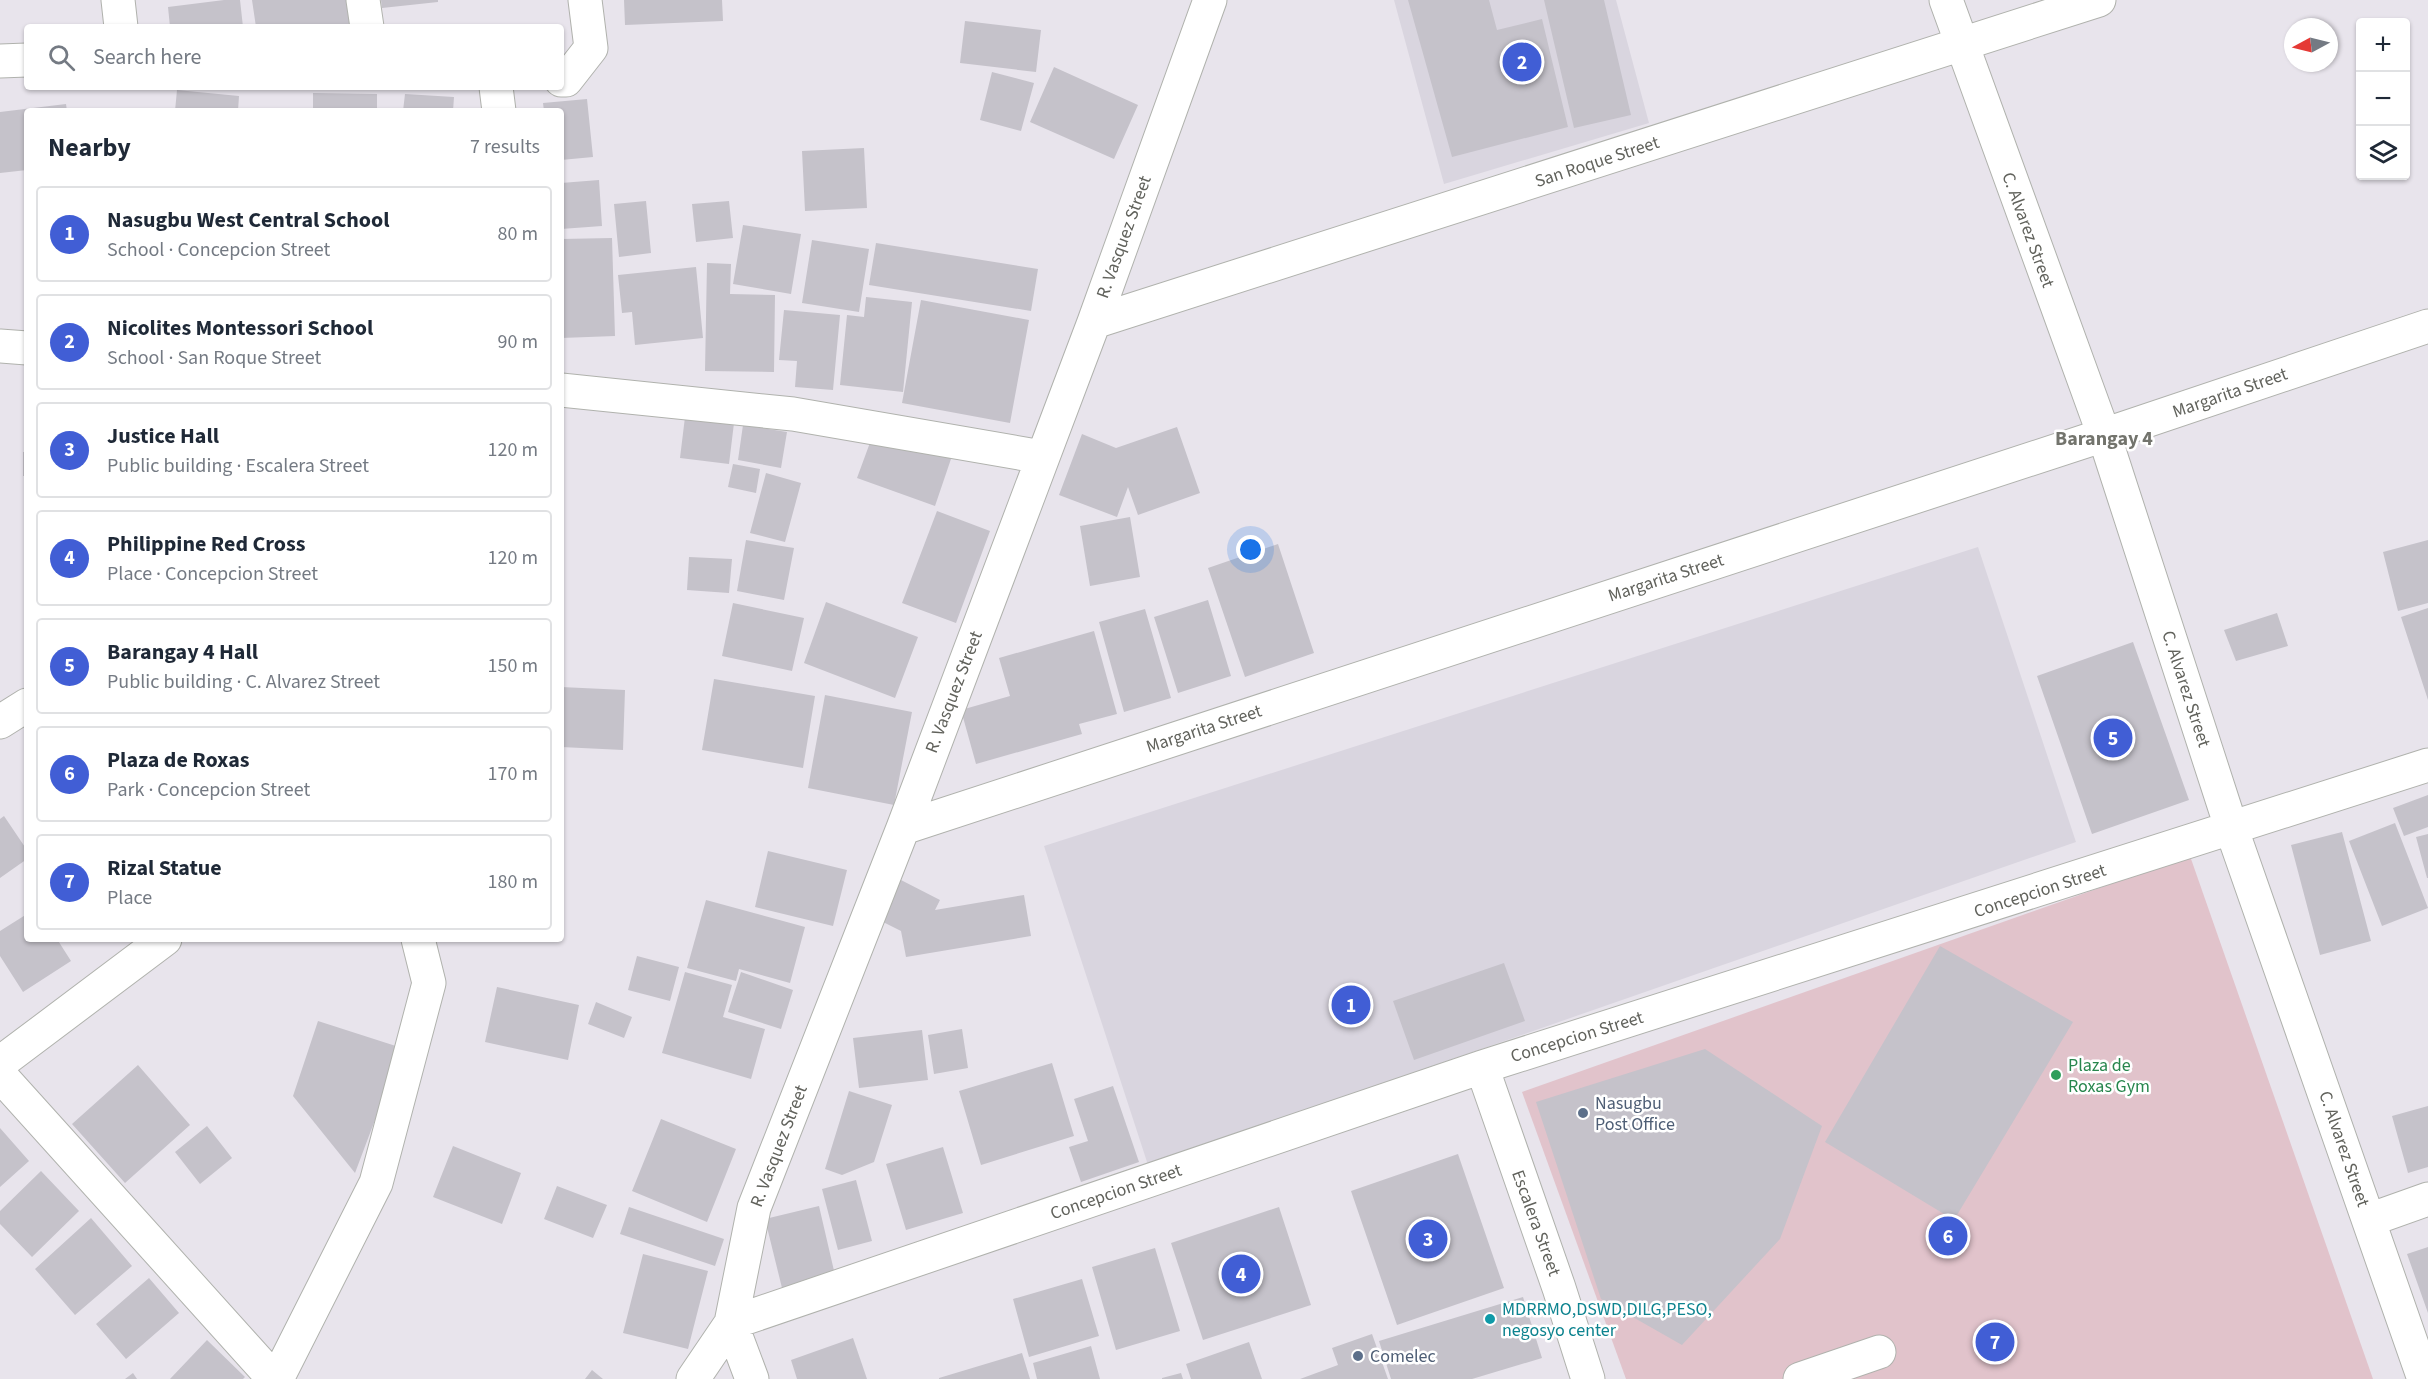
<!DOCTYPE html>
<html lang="en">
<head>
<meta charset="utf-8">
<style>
	:root { --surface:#fff; --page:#f2f2f3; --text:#1f2937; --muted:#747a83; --line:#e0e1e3; --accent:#415ed5 }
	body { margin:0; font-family:"Source Sans 3",sans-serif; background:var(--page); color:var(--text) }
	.controls { position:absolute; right:18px; top:18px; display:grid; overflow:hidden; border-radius:6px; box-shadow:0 2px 4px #0004 }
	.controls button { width:54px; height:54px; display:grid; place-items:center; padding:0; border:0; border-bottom:2px solid var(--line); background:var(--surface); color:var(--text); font:30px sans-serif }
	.compass { position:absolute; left:2284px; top:18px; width:54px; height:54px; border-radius:50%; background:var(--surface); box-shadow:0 2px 4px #0004; rotate:263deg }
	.you { position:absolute; left:1251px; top:550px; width:21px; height:21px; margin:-15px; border:4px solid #fff; border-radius:50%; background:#1a73e8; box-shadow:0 0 0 9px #1a73e833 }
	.badge { display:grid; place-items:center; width:39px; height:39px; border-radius:50%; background:var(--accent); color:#fff; font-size:20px; font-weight:700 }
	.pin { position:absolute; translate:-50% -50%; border:3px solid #fff; box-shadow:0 2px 6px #0006 }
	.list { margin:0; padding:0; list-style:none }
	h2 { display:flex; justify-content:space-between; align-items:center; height:78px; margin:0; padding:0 24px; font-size:26px }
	h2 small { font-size:20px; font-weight:400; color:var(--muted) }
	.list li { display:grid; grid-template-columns:39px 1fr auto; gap:18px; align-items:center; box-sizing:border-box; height:96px; margin:0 12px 12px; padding:0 12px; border:2px solid var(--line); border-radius:6px }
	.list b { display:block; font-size:22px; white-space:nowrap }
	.list p { margin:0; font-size:20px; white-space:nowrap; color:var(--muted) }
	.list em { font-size:20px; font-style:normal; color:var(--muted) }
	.icon { flex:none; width:33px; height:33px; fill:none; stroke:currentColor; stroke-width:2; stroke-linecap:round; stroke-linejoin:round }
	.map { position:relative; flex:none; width:2428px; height:1379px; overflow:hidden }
	.search { position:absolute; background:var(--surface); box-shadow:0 2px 4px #0004; left:24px; top:24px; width:540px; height:66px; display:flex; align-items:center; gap:15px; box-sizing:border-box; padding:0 21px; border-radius:6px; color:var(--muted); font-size:22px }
	.panel { position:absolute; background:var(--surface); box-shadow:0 2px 4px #0004; left:24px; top:108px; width:540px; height:834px; border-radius:6px }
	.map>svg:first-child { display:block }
	.education { fill:#d9d5df }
	.green { fill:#e1c3cb }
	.building { fill:#c5c2ca }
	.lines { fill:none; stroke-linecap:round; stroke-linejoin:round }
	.minor-casing { stroke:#b0b2ad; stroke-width:35 }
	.minor { stroke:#fff; stroke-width:33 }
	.leisure-dot { fill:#2e9e5b; stroke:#fff; stroke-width:2 }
	.service-dot { fill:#5c6f8a; stroke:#fff; stroke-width:2 }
	.culture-dot { fill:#0f9aa8; stroke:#fff; stroke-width:2 }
	.labels { text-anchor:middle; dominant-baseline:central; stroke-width:5; stroke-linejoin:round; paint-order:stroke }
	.street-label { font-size:18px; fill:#61625c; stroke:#fff }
	.leisure-label { font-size:18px; fill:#27864d; stroke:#fff; text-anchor:start }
	.service-label { font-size:18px; fill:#4e5e75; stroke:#fff; text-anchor:start }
	.culture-label { font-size:18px; fill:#0d838f; stroke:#fff; text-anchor:start }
	.neighbourhood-label { font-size:20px; font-weight:bold; fill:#73746d; stroke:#fff }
</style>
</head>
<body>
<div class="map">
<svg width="2428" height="1379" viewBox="0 0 2428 1379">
	<rect width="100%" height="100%" fill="#e8e4ec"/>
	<path class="education" d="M1394,0H1616L1649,123L1444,184Z
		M1978,547L2076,842L1148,1165L1044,846Z"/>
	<path class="green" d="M2190,856L2373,1379H1626L1522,1092Z"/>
	<path class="building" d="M224,0H240L243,27H170L168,7Z
		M252,0H347L351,27H256Z
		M381,0H438V2L382,8Z
		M624,0H722L723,21L625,25Z
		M1408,0H1489L1497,30L1542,19L1568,127L1452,157Z
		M1544,0H1604L1631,115L1574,128Z
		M965,21L1041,30L1036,72L960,63Z
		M1054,67L1138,105L1114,159L1030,122Z
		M992,72L1034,83L1021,131L980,120Z
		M177,90L239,96L238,111H175Z
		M313,93L377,94V111H313Z
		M405,94L454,97L453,111H403Z
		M587,99L593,157L561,160V111H544L543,103Z
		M66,104L67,111H27V170L0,173V112Z
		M864,148L867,208L805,211L802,151Z
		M599,180L602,226L561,229V183Z
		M646,201L651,253L619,257L614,204Z
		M729,201L733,238L696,242L692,204Z
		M743,225L801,234L791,294L733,284Z
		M612,238L615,336L561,338V239Z
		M812,240L869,249L859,312L802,303Z
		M876,243L1038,269L1031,311L869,285Z
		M707,263L731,264L730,294L775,295L774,372L705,371Z
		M696,267L703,338L635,345L632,312L622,313L618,275Z
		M866,297L912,302L903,392L840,385L847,315L864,317Z
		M921,300L1029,320L1010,423L902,403Z
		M784,310L840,315L833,390L795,387L797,361L779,360Z
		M685,417L734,423L729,464L680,458Z
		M743,425L787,432L781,468L738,460Z
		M1177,427L1200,493L1138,515L1128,487L1117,517L1059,495L1082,434L1116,448Z
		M875,429L952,456L935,506L857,478Z
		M23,452H27V476H23Z
		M733,464L760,469L756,493L728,487Z
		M766,473L801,483L785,542L750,533Z
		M937,511L990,531L956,623L902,603Z
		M1130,517L1140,577L1090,586L1080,526Z
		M746,540L794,548L784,600L737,591Z
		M2428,540V603L2398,611L2383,552Z
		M1278,544L1314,653L1245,677L1208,568Z
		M689,557L732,559L729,593L687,590Z
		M1208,600L1231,676L1178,693L1154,617Z
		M826,602L918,637L895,698L804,663Z
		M733,603L804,618L792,671L722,656Z
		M2428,608V700L2401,617Z
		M1145,609L1171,698L1124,712L1099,622Z
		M2277,613L2288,646L2236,661L2224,630Z
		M1094,631L1117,714L1079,724L1082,734L976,764L961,710L1010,696L999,658Z
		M2133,642L2189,800L2092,834L2037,676Z
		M714,679L815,696L803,768L702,750Z
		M561,687L625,690L623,750L561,747Z
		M825,695L912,712L894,805L808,788Z
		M2428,795V827L2404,836L2393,808Z
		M4,816L27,850V859L0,878V819Z
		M2395,823L2428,908L2382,926L2349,841Z
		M2342,832L2371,941L2320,955L2291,845Z
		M2428,834V878H2427L2416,837Z
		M768,851L847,870L833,926L755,907Z
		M899,879L940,900L935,910L1024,895L1031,936L906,957L901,931L879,920Z
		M706,900L805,927L790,983L739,969L736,981L687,968Z
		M27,914V939H57L71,961L23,992L0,956V931Z
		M1940,946L2073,1022L1954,1220L1825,1142Z
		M637,956L679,967L670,1001L628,990Z
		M1504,963L1525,1021L1414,1060L1393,1001Z
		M685,972L732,985L723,1017L765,1029L751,1079L662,1053Z
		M741,972L793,990L781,1029L728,1012Z
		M497,987L579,1005L568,1060L485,1042Z
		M596,1002L632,1017L624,1038L588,1024Z
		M318,1021L402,1048L355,1173L293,1096Z
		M962,1029L968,1068L934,1074L928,1035Z
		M922,1030L928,1080L859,1088L853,1038Z
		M1705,1049L1822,1126L1780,1239L1682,1345L1601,1299L1536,1102Z
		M1052,1063L1074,1136L981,1165L959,1091Z
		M138,1065L190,1125L125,1183L72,1124Z
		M1113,1086L1139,1162L1081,1182L1069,1147L1088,1141L1074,1099Z
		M849,1091L892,1105L874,1162L842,1175L825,1169Z
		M2428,1106V1167L2408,1173L2392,1116Z
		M661,1119L736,1149L707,1222L632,1191Z
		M207,1126L232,1158L200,1184L175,1152Z
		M0,1128L29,1161L0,1187Z
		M453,1146L521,1173L502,1224L433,1197Z
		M943,1147L963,1213L906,1230L886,1164Z
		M1458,1154L1504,1288L1397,1325L1351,1191Z
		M41,1171L79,1211L32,1257L0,1224V1211Z
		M856,1180L872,1241L838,1250L822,1189Z
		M557,1186L607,1205L593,1238L544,1219Z
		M819,1206L835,1275L782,1288L765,1219Z
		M629,1207L724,1239L715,1266L620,1234Z
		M1279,1207L1311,1305L1203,1340L1171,1243Z
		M91,1218L132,1266L75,1315L35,1269Z
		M2428,1247V1313L2407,1254Z
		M1155,1248L1180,1331L1116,1350L1092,1267Z
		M643,1254L708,1271L688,1349L623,1333Z
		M149,1278L179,1313L126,1359L96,1324Z
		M1082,1279L1099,1336L1029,1357L1013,1299Z
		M1523,1297L1542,1358L1472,1379H1391L1379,1341Z
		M1372,1334L1388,1379H1300L1338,1365L1332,1348Z
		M853,1338L867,1379H797L791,1360Z
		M207,1340L245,1377L243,1379H170Z
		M1249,1342L1262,1379H1191L1186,1364Z
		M1091,1346L1100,1379H1037L1033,1363Z
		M1022,1353L1030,1379H939V1378Z
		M592,1370L603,1379H585Z
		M133,1373L137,1379H125Z
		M1181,1373L1183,1379H1162V1378Z"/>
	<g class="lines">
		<g class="minor-casing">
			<path id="minor" d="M118,0L121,27
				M363,0L367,27
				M1946,0L2104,435L2232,830L2424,1379
				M0,61L27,60
				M561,80H566L591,48L585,0
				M496,87L499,111
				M1094,322L2099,0
				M0,346L27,348
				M561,390L793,414L1042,457
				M0,722L27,705
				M903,828L2104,435L2428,326
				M0,1063L165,939
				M1482,1067L1559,1288L1588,1379
				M0,1075L274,1379
				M2369,1220L2428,1199
				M277,1379L376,1183L429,983L418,939
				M693,1379L731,1323L754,1208L903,828L1094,322L1210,0
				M752,1379L731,1323L1482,1067L2428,765
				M1800,1379L1879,1352"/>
		</g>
		<use href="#minor" class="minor"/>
	</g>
	<circle class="leisure-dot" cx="2056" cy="1075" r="6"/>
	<g class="service-dot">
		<circle cx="1583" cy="1113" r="6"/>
		<circle cx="1358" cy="1356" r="6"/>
	</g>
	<circle class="culture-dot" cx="1490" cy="1319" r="6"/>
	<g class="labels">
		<g class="street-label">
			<text transform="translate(1597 162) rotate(-18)">San Roque Street</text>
			<text transform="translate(2028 230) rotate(70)">C. Alvarez Street</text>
			<text transform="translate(1124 237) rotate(-70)">R. Vasquez Street</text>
			<text transform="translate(2230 393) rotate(-19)">Margarita Street</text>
			<text transform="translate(1666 578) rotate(-18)">Margarita Street</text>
			<text transform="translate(2186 689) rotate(72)">C. Alvarez Street</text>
			<text transform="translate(954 692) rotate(-69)">R. Vasquez Street</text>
			<text transform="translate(1204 729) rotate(-18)">Margarita Street</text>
			<text transform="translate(2040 891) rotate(-18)">Concepcion Street</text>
			<text transform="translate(1577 1037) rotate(-17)">Concepcion Street</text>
			<text transform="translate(779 1146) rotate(-69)">R. Vasquez Street</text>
			<text transform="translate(2344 1149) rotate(71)">C. Alvarez Street</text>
			<text transform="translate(1116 1192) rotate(-19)">Concepcion Street</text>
			<text transform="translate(1536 1223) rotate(70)">Escalera Street</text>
		</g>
		<g class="leisure-label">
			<text x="2068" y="1065">Plaza de<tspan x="2068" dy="21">Roxas Gym</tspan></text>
		</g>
		<g class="service-label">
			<text x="1595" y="1103">Nasugbu<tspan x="1595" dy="21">Post Office</tspan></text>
			<text x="1370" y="1356">Comelec</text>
		</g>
		<g class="culture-label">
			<text x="1502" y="1309">MDRRMO,DSWD,DILG,PESO,<tspan x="1502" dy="21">negosyo center</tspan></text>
		</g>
		<g class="neighbourhood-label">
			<text x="2104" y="439">Barangay 4</text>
		</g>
	</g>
</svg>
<div class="controls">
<button>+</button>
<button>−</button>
<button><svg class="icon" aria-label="layers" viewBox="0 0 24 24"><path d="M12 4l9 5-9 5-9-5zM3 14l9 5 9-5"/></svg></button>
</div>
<svg class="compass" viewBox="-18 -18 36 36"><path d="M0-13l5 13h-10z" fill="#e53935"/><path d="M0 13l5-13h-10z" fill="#747a83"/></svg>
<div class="you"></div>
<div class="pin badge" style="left:1351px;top:1005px">1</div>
<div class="pin badge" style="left:1522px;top:62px">2</div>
<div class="pin badge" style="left:1428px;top:1239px">3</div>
<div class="pin badge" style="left:1241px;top:1274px">4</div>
<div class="pin badge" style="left:2113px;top:738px">5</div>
<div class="pin badge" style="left:1948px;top:1236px">6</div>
<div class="pin badge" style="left:1995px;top:1342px">7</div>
<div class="search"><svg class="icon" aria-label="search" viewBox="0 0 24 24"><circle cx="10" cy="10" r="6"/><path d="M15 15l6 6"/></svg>Search here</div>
<section class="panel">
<h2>Nearby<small>7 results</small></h2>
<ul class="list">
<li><span class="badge">1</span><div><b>Nasugbu West Central School</b><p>School · Concepcion Street</p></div><em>80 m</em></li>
<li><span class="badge">2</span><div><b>Nicolites Montessori School</b><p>School · San Roque Street</p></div><em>90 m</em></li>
<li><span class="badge">3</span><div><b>Justice Hall</b><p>Public building · Escalera Street</p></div><em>120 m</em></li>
<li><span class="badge">4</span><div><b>Philippine Red Cross</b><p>Place · Concepcion Street</p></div><em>120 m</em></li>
<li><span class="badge">5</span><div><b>Barangay 4 Hall</b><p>Public building · C. Alvarez Street</p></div><em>150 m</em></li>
<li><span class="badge">6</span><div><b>Plaza de Roxas</b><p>Park · Concepcion Street</p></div><em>170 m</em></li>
<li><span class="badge">7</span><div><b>Rizal Statue</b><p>Place</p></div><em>180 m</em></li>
</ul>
</section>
</div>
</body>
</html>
